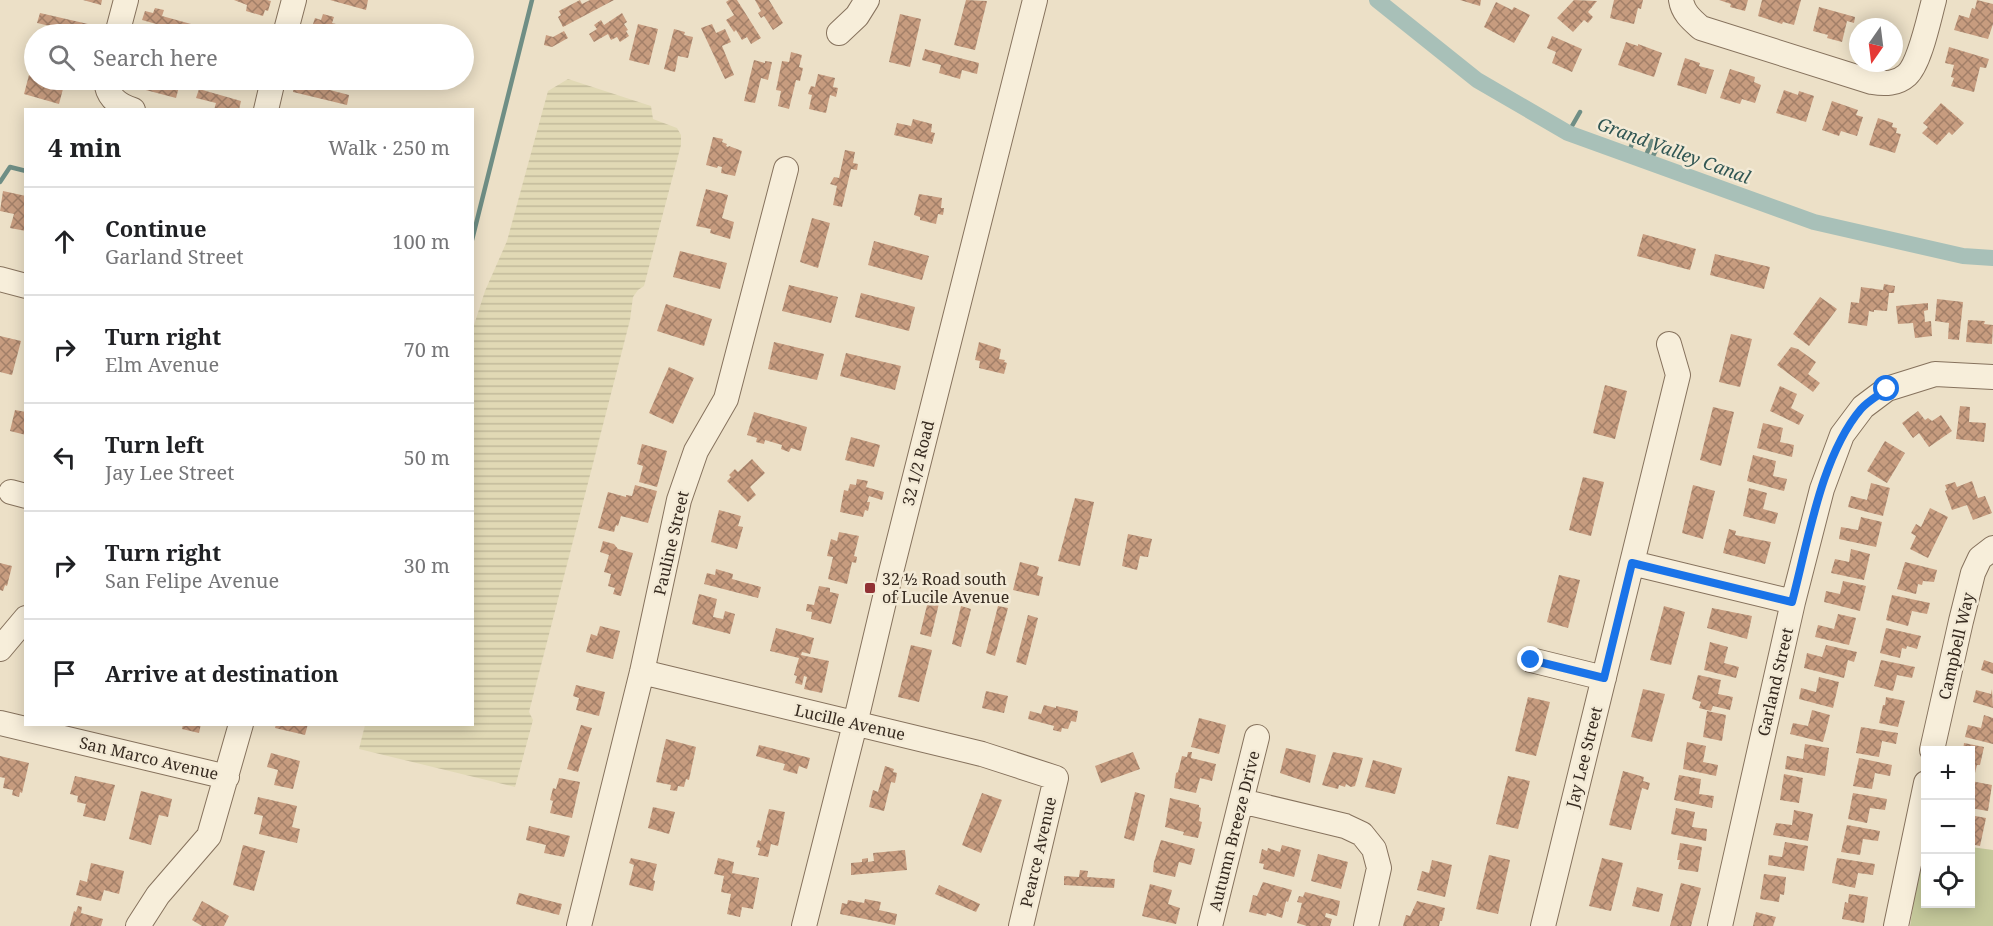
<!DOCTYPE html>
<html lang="en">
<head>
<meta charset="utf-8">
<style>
	:root { --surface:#fff; --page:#f6f6f6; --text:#202124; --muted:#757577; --line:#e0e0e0 }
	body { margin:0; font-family:"Noto Serif",serif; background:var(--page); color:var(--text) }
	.controls { position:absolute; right:18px; bottom:18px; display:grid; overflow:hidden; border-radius:0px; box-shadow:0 3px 15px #0003 }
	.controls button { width:54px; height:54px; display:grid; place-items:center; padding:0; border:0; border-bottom:2px solid var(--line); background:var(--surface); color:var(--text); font:30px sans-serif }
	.compass { position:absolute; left:1849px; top:18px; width:54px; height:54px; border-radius:50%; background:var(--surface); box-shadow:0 3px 15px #0003; rotate:194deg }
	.stop { position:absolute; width:18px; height:18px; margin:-14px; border:4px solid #1a73e8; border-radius:50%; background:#fff }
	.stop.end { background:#1a73e8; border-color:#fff; box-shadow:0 2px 6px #0008 }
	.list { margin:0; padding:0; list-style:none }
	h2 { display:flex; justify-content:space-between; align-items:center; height:78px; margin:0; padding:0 24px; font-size:26px }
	h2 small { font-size:20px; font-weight:400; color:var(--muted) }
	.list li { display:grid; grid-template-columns:39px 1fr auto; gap:18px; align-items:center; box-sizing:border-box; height:108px; padding:0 24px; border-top:2px solid var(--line) }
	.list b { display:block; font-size:22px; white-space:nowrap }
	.list p { margin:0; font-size:20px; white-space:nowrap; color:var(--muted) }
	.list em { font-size:20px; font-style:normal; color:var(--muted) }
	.icon { flex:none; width:33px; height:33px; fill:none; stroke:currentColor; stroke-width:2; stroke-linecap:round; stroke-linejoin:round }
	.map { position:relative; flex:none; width:1993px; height:926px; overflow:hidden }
	.search { position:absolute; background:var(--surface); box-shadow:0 3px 15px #0003; left:24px; top:24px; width:450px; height:66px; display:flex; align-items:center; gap:15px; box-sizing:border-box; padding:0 21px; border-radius:33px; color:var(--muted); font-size:22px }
	.panel { position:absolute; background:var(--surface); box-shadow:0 3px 15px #0003; left:24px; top:108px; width:450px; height:618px; border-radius:0px }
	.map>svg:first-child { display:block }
	.farmland { fill:url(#farmland-rules) }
	.park { fill:#c5c99b }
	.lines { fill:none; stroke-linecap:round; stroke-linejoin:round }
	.stream { stroke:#6f8e85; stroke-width:4.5 }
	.canal { stroke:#a8c0b8; stroke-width:16 }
	.building { fill:url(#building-cross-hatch) }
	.minor-casing { stroke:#86725d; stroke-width:26 }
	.minor { stroke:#f7eeda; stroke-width:24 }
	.route { stroke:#1a73e8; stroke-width:8 }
	.poi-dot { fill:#913134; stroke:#f3ead6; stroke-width:2 }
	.labels { text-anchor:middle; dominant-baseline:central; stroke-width:5; stroke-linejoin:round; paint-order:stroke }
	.street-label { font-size:16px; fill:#372b20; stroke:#f3ead6 }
	.poi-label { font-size:16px; fill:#372b20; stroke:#f3ead6; text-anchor:start }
	.water-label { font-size:18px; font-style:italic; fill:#305653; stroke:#f3ead6 }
</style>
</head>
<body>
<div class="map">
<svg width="1993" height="926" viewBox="0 0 1993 926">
	<defs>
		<pattern id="farmland-rules" width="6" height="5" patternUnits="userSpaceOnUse" patternTransform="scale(1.5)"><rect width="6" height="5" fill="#e1d9b5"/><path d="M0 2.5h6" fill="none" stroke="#c2ba9b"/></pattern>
		<pattern id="building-cross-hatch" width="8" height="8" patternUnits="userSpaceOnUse" patternTransform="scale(1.5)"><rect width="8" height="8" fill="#c79c7f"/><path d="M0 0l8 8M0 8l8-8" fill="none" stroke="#a27f68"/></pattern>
	</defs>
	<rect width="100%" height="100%" fill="#ece0c7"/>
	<path class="farmland" d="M568,79L651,106L653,119L677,128L681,135V145L644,286L638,290L633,297L630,320L529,712L533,720L515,787L359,749L365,725L472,724L473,328L485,291L507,241L548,91Z"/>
	<path class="park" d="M1923,842H1926V904H1970L1971,847L1993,850V926H1910Z"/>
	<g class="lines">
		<path class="stream" d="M1568,133L1580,112
			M1628,154L1636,134
			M1644,160L1652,141
			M1650,162L1658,146
			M0,182L10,167L26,171
			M472,240L532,0"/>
		<path class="canal" d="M1377,0L1477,80L1568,133L1814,222L1963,256L1993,258"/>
	</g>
	<path class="building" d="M83,0H102L101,5Z
		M234,0H267L271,1L268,11L265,10L263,16L246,11L247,5Z
		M330,0H368L366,10Z
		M580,0L582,4L590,0H614L563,27L558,17L561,15L559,11Z
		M729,0H737L761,38L751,44L747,37L742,40L736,30L734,32L726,20L734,15L726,2Z
		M755,0H769L783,23L773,30L764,16L761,18L758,13L761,11Z
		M966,0L987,1L975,50L954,45Z
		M1460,0H1481L1480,6Z
		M1574,0L1597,1L1588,12L1593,17L1588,23L1584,20L1573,32L1557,18Z
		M1614,0H1643L1641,9L1638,8L1634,24L1610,18Z
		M1719,0H1748L1745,11L1730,7L1731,4Z
		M1762,0H1801L1794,25L1783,22L1782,24L1758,16Z
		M1977,0L1993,4V24L1988,39L1954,30L1959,15L1969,18L1972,8L1975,9Z
		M1496,2L1512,10L1514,7L1530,15L1514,43L1484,27Z
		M1819,7L1855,17L1854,23L1847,21L1842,42L1827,38L1828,35L1813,31Z
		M155,8L164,10L162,16L191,24L188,33L142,20L145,11L153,13Z
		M40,13L88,24L86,34L37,23Z
		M622,13L627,22L624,24L628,30L626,31L629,36L620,42L617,37L611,40L608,34L594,42L589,34L597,29L594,25L601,20L604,25Z
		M323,14L334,17L332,23L355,29L353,34H340L312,27L315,18L321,20Z
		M900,14L921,19L910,67L889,62Z
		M1866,22L1884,26V27H1865Z
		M226,24L259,34H223Z
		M638,24L658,29L649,65L629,60Z
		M712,24L716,33L725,29L731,42L722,46L734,75L725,79L701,28Z
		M674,29L685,32L684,35L693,37L688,58L678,56L675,72L664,69Z
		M564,31L568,38L552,47L544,45L546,35L553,37Z
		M1552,36L1582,49L1572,72L1552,63L1556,52L1547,48Z
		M1626,42L1638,46V44L1662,53L1654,77L1618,65Z
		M1949,47L1989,59L1986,68L1980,67L1974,92L1951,86L1954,78L1951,77L1954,65L1945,63Z
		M925,49L979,63L977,74L962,70L960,79L939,73L941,65L922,60Z
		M791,52L802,55L799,67L803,68L800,81L796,80L789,109L778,106L781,91L776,90L782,61L789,62Z
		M1685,58L1700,63L1699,66L1714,70L1706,94L1677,85Z
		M754,60L765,63V61L772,62L768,80L761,78L755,103L744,101Z
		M1730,69L1755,77L1754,82L1761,85L1755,103L1742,99L1740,104L1720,98Z
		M818,74L835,78L833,87L838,88L836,97L830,95L826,113L809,109L812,95L808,94L811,86L815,87Z
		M29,75L34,76V80H46L64,85L59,104L24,94Z
		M124,80H151L179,87L176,98L123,84Z
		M295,81L349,95L347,105L293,92Z
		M199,89L241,101L239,110H214L216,103L196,98Z
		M1784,90L1798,95L1799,91L1814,96L1806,122L1776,113Z
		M1832,101L1858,110L1856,115L1863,117L1857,136L1841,131L1839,136L1822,130Z
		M1941,103L1964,123L1952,135L1949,132L1937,145L1922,133L1928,127L1923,123Z
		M1878,118L1893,123L1892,127L1897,128L1896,133L1901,134L1895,153L1869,145Z
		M913,119L932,124L931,132L935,133L932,144L894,135L897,123L911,126Z
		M713,137L723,139L722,142L727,144L726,146L728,147L729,146L742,151L735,176L721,173L722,167L718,166L717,168L706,165Z
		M845,150L855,152L853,163L858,164L857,170L851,169L842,207L833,205L837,186L830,184L834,177L839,178Z
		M706,189L728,195L722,218L734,222L730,239L710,233L711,229L696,226Z
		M3,191L26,196V231L10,228L14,214L0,211Z
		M919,194L942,198L941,208H944L943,215L938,214L936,224L920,220V217L914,215Z
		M812,218L830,223L818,268L800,262Z
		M1643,234L1696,249L1690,270L1637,256Z
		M874,241L929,256L922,280L868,265Z
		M680,251L727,263L720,289L673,277Z
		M1715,254L1770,267L1764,289L1710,275Z
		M1884,284L1895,286L1894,293H1889L1887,311L1874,310V312L1869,311L1867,326L1848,323L1851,302L1859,303L1861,287L1883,290Z
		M789,285L838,297L831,323L782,311Z
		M861,293L915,307L909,331L855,317Z
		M1820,297L1837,309L1809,346L1793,334Z
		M1937,299L1963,302L1959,340L1948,339L1949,323L1935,321Z
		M1928,303V310L1924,311L1925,322L1931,321L1932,336L1915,338L1913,323L1898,324L1896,306Z
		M666,304L712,319L704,346L657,331Z
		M1968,320L1985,321L1984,324L1993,325L1992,344L1966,342Z
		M1731,334L1752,339L1740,387L1719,382Z
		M0,336L21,341L12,375L0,372Z
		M774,342L824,354L817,380L768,369Z
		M979,342L1001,349L999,359L1005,360L1004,362L1007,363L1004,374L979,368L980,361L975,360Z
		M1791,347L1798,349L1816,362L1808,374L1820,383L1813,392L1777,365Z
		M846,353L901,366L895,390L840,376Z
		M669,367L694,378L673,424L649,413Z
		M1605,385L1627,391L1615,439L1593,433Z
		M1780,386L1797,394L1791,408L1804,415L1799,425L1770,411Z
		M1960,406L1970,407L1969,422L1986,423L1984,442L1956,439Z
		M1713,407L1734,412L1721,466L1700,460Z
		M15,410L26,412V435L10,431Z
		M1918,411L1925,420L1928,418L1932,421L1941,415L1952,431L1929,447L1919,433L1913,438L1902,423Z
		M754,412L807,427L801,451L791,448L789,452L781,449L782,445L765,440L764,444L756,442L757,438L747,435Z
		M1763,423L1783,428L1780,442L1794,445L1792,457L1757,448Z
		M851,437L880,445L874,467L845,460Z
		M1885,441L1905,453L1887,483L1867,471Z
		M642,444L667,451L657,487L639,482L643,466L637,464Z
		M1753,455L1776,461L1773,476L1787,479L1784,491L1747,481Z
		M752,459L765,473L750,487L756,495L748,502L727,481L731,477L729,475L735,469L738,472Z
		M1583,477L1604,482L1591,536L1569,530Z
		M857,479L868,481L866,487L884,492L882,500L869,496L867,502H870L868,511L865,510L863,517L840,512L844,490L848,491L850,484L856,485Z
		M1972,481L1978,498L1985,496L1992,513L1973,520L1967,505L1952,510L1945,491L1947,490L1945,485L1955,482L1957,487Z
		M1871,483L1890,488L1883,516L1848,507L1851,496L1867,500Z
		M635,485L657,491L648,523L621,516L618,526L616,525L614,532L598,528L608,492L626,497V495L632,496Z
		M1693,485L1715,491L1703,539L1682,533Z
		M1749,488L1767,493L1763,509L1778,513L1775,524L1743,516Z
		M1075,498L1094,502L1080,566L1058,561Z
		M1930,508L1948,517L1928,558L1910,549L1916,536L1911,533L1916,524L1921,527Z
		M719,510L741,516L738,526L743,527L737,549L711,542Z
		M1861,517L1882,522L1876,547L1839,539L1841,527L1858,530Z
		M1729,529L1736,531L1735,535L1771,542L1765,564L1723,553Z
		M839,532L859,536L854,556L857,557L856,563L852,562L847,584L828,579L833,557L827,556L831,539L837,541Z
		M1128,534L1152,539L1148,557L1140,556L1137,570L1122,566Z
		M603,541L614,544L618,549L633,553L621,596L613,594L615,588L608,586L611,574L604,572L609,555L600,552Z
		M1851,549L1870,554L1864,580L1831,573L1835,559L1849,562Z
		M1020,562L1039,567L1037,575L1043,577L1039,596L1013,590Z
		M1905,562L1937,570L1934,582L1923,581L1922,585L1918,584L1916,594L1897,589Z
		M0,563L12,566L7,586L5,585L3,591L0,590Z
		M716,569L733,574L732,579L761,587L758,598L704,584L707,573L715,575Z
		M1559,575L1580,580L1568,628L1547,622Z
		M1843,581L1866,586L1860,611L1824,602L1826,591L1840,594Z
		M819,586L830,588V592L839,594L831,624L811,619L812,612L806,611L807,604L814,605Z
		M699,594L717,599L713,617L723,619L725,611L735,614L730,634L692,624Z
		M1892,595L1930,603L1927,614L1912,611L1908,626L1886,620Z
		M929,597L940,599L931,637L920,634Z
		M961,606L971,609L961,647L952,644Z
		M998,606L1008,608L995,656L986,653Z
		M1664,606L1685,612L1671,665L1650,660Z
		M1712,608L1752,616L1747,639L1707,628Z
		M1838,614L1856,618L1849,645L1815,637L1818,625L1834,629Z
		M1028,615L1038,618L1026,665L1016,662Z
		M600,626L620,631L613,659L586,652L591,634L597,636Z
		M776,628L814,638L810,654L802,652L801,655L829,661L822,693L804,689L807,677L804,676L802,685L795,683L797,676L794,675L799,658L770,651Z
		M1886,628L1921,636L1917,649L1907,646L1906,649L1902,648L1900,658L1880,653Z
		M1710,642L1728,647L1724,663L1739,667L1736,678L1704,670Z
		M911,645L932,650L919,702L898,697Z
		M1826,645L1857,652L1854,662L1848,660L1844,678L1804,668L1807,653L1822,657Z
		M1881,660L1915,667L1912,678L1897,675L1893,691L1874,686Z
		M1984,660L1993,663V674L1981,670Z
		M1698,675L1721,680L1718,694L1733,697L1730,710L1713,706L1711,711L1699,708L1701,702L1692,699Z
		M1819,677L1839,682L1833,708L1799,699L1801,688L1816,692Z
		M576,685L605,692L599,716L576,710L579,698L573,696Z
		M1643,689L1665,694L1652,742L1631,737Z
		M1992,689L1993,708L1973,702L1976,690L1991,694Z
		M986,691L1008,696L1004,713L982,708Z
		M1528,697L1550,702L1536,756L1515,751Z
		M1886,697L1905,701L1898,727L1879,723L1883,705H1885Z
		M1044,705L1056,708V706L1078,711L1076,722L1071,721L1068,729L1062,728L1061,732L1053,730L1054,726L1028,719L1030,711L1041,714Z
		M1812,710L1830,715L1823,742L1790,734L1793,723L1808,726Z
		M1707,711L1726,715L1722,741L1703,737Z
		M1984,715L1993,718V744L1965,737L1968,725L1981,728Z
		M1199,718L1226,725L1219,754L1191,747Z
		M183,724H201L199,733L182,729Z
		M276,724H308L305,735L275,728Z
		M581,725L592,728L578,772L567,769Z
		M1861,727L1898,733L1896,744L1882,741L1879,757L1856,753Z
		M666,739L696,747L689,780L686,779L684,787L678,786L677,791L670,790L671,785L656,782Z
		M1687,742L1706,746L1703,762L1718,765L1716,776L1683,769Z
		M1964,743L1984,747L1980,765H1977L1975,773L1970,772V750H1963Z
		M1805,744L1829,748L1825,776L1785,769L1787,756L1803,759Z
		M759,745L810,758L807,769L799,766L797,774L783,770L785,764L756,756Z
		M1286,748L1316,755L1310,783L1280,773Z
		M1133,752L1140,769L1101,783L1095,766Z
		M1188,752H1192L1191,758L1216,764L1212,781L1200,778L1196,793L1174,788L1176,773L1178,772L1182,756L1187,757Z
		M1333,752L1363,758L1355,786L1351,787L1346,784L1345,787L1339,785L1338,789L1322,785Z
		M271,753L300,761L293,789L274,785L278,770L267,767Z
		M0,756L29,763L22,793L20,792L19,797L12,795L13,790L3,788L5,778L0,777Z
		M1859,758L1892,765L1890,776L1875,773L1872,789L1853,786Z
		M1373,760L1402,768L1395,794L1365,787Z
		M885,766L894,769L893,772L897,773L895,783L891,782L884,811L869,807L873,790L878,792Z
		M1623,771L1644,777L1643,781L1650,783L1648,790L1642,788L1631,830L1609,825Z
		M1784,774L1803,778L1799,803L1780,800Z
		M1679,775L1701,779L1699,794L1714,796L1712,808L1674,800Z
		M75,776L115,785L105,821L83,816L86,804L77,802L78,796L70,794Z
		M1508,776L1530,781L1518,829L1496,824Z
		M559,778L580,782L572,818L550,813L553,801L550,800L553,788L556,789Z
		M1971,781L1992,785L1988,811L1970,808Z
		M141,791L172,799L168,817L159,815L151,845L129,839Z
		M1135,792L1145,795L1134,841L1124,838Z
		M982,793L1002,800L981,853L962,845Z
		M1853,793L1887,799L1885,810L1870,808L1867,823L1848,819Z
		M258,797L297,806L292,827L300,829L297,843L259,834L263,816L254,814Z
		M1170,798L1199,805V807L1201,808L1199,821L1202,822L1198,838L1183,835L1184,832L1165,827Z
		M653,807L675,812L669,834L648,828Z
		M1676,808L1695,812L1692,827L1707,829L1706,841L1671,834Z
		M769,809L785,812L778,846L771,844L768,857L758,855L760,848L756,847L758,840L761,841Z
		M1794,810L1813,814L1808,841L1773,835L1776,823L1792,825Z
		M1970,815L1986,818L1980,846L1970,844Z
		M1847,825L1880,831L1878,841L1863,839L1860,855L1841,852Z
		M529,826L570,836L564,857L544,853L546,845L526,840Z
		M1161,840L1195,849L1191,865L1179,862L1175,877L1153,872L1154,862Z
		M1785,842L1808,846L1804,871L1768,865L1769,855L1782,857Z
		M1680,843L1702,847L1698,872L1678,869L1680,860H1677Z
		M243,845L265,851L254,891L233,885Z
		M1282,845L1301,850L1294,877L1263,869L1264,864L1259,863L1262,849L1267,851L1268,848L1280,852Z
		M905,850L907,870L851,875V863L862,862V859L868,858V862L874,861L873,853Z
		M1318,854L1348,862L1341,889L1311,881Z
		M1489,855L1510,860L1498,914L1476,909Z
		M631,858L657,864L653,880L655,881L653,891L629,885L634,865L629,863Z
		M718,858L734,862L732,873L759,878L753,909L742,907L740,917L727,914L731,894L721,892L724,876L714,874Z
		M1602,858L1623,863L1611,911L1589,906Z
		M1837,858L1875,864L1873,875L1858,873L1855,888L1832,883Z
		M1432,860L1452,865L1445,897L1417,890L1422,871L1429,873Z
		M91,863L124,871L119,894L104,890L101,901L76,895L80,880L87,882Z
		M1080,870L1088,871L1087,877L1115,879L1114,888L1064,885V876L1079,877Z
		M1764,874L1786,877L1784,895L1780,894L1779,902L1760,899Z
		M1263,882L1292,890L1288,902L1286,901L1282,918L1267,913L1266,916L1249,912L1253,895L1257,896Z
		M1681,883L1701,888L1691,926H1670Z
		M1150,884L1172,890L1168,904L1180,908L1176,924L1142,916Z
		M939,885L980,904L976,912L935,894Z
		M1637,887L1663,894L1659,912L1632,906Z
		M1305,892L1340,901L1337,916L1326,913L1325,917L1332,919L1330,926H1307L1297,923L1302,903L1297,902L1299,896L1303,897Z
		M519,893L562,904L559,915L516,904Z
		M1849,894L1868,897L1864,923L1842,919L1845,902L1848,903Z
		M865,899L881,902L879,910L897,914L895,925L840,914L842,903L847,904L848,900L864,903Z
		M202,901L229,916L224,926H202L192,920Z
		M1417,901L1445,908L1442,921H1440L1439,926H1403L1406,915L1410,916Z
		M78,906L82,907L81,913L103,919L101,926H70L74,911L76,912Z
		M1756,912L1776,917L1773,926H1753Z"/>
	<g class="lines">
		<g class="minor-casing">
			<path id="minor" d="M1681,0C1683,13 1692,20 1701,28L1872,82C1885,84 1897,84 1907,75C1920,63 1929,18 1934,0
				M839,33L857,16L867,0
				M117,34L126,0
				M285,34L294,0
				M106,80C107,96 117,105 133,110
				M266,110L273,80
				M0,279L26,286
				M11,492L26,496
				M1632,563L1793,602
				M0,649L26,618
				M1531,660L1604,678
				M642,672L982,754L1056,778L1021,926
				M0,723L227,777
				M1932,750L1961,621L1973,573L1980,558L1993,548
				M1241,801L1345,826L1362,834L1374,849L1379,868L1366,926
				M138,926L158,895L209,836L241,724
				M579,926L642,672L679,500L696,451L726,399L786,169
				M804,926L855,724L891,572L1035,0
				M1210,926L1257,737
				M1543,926L1678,375L1669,344
				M1720,926L1793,602L1822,489L1842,435L1863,407L1887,389L1935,374L1993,377
				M1896,926L1926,783"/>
		</g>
		<use href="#minor" class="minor"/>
	</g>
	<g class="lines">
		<path class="route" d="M1531,660L1604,678L1632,563L1792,602C1808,542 1821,456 1861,409C1868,401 1879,395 1887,389"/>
	</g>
	<rect class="poi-dot" x="864" y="582" width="12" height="12" rx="3"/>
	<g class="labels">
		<g class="street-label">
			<text transform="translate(918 463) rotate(-76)">32 1/2 Road</text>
			<text transform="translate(671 543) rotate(-77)">Pauline Street</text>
			<text transform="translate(1956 646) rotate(-77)">Campbell Way</text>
			<text transform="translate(1775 682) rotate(-77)">Garland Street</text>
			<text transform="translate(850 722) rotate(13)">Lucille Avenue</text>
			<text transform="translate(1584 757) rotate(-76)">Jay Lee Street</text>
			<text transform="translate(149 758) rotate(13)">San Marco Avenue</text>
			<text transform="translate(1234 831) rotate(-76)">Autumn Breeze Drive</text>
			<text transform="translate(1038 852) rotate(-77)">Pearce Avenue</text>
		</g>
		<g class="poi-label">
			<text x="882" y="579">32 ½ Road south<tspan x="882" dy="18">of Lucile Avenue</tspan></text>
		</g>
		<g class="water-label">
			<text transform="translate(1674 150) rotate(20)">Grand Valley Canal</text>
		</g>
	</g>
</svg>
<div class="controls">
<button>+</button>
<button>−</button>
<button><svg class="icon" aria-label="locate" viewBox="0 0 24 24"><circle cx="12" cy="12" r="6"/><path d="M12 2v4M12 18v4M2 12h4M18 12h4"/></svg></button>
</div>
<svg class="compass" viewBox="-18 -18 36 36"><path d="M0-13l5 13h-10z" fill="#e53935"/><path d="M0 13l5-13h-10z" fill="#757577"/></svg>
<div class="stop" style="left:1887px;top:389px"></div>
<div class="stop end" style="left:1531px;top:660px"></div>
<div class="search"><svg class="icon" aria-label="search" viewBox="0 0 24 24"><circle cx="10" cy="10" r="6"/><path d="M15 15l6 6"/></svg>Search here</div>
<section class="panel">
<h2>4 min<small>Walk · 250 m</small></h2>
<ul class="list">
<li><svg class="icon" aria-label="ahead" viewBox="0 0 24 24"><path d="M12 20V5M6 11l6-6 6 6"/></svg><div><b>Continue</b><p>Garland Street</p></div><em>100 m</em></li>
<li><svg class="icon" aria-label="right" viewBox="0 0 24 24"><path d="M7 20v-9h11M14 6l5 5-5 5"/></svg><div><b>Turn right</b><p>Elm Avenue</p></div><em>70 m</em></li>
<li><svg class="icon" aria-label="left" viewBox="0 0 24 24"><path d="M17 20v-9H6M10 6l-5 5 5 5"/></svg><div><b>Turn left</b><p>Jay Lee Street</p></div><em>50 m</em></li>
<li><svg class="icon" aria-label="right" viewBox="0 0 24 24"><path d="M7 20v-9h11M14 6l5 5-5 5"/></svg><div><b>Turn right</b><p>San Felipe Avenue</p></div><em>30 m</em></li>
<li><svg class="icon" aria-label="arrive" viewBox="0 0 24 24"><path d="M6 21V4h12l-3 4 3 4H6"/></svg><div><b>Arrive at destination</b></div></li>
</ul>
</section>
</div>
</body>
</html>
